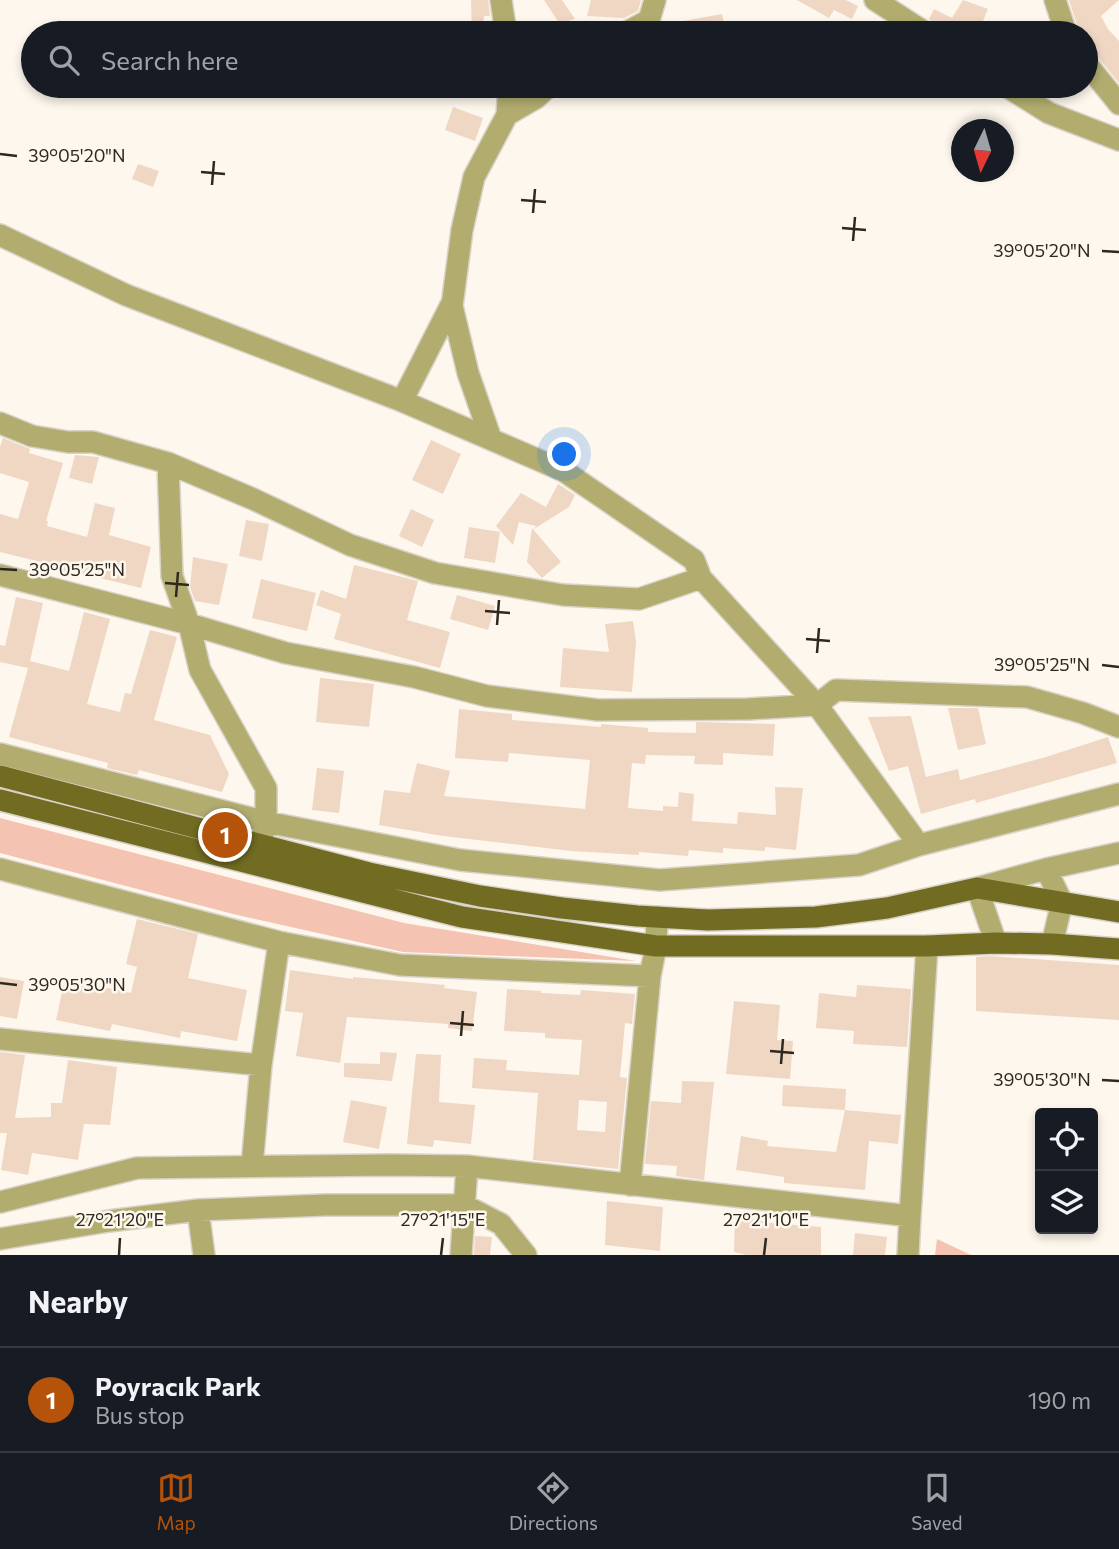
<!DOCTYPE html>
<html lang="en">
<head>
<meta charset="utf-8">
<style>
	:root { --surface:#171b24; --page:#242831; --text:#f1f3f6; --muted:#9ea1a6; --line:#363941; --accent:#b45309 }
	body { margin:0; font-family:Commissioner,sans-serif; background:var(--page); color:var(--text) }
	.controls { position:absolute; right:21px; bottom:21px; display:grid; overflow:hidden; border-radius:7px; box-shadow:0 4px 10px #0003 }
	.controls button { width:63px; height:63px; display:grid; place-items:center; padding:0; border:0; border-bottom:2px solid var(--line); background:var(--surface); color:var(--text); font:35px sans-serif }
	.compass { position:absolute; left:951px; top:119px; width:63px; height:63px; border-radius:50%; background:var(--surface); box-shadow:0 4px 10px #0003; rotate:185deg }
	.you { position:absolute; left:565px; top:455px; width:24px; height:24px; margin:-18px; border:5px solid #fff; border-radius:50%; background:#1a73e8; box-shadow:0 0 0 10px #1a73e833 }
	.badge { display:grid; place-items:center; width:46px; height:46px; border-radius:50%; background:var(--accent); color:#fff; font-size:23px; font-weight:700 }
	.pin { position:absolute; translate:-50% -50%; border:4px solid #fff; box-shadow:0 2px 7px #0006 }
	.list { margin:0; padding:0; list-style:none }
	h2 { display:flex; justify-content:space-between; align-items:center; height:91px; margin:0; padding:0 28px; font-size:30px }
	h2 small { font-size:23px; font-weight:400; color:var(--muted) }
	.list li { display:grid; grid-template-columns:46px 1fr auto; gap:21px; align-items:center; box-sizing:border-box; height:105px; padding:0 28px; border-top:2px solid var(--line) }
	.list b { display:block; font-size:26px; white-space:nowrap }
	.list p { margin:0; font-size:23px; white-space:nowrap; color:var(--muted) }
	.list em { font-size:23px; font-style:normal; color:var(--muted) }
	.icon { flex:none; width:38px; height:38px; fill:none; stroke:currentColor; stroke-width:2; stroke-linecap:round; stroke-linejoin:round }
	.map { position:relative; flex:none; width:1119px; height:1255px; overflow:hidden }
	.search { position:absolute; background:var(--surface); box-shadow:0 4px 10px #0003; left:21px; right:21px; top:21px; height:77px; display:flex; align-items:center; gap:18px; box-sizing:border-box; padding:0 24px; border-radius:38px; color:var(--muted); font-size:26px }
	.sheet { height:196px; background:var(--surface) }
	nav { display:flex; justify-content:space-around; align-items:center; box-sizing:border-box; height:98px; border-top:2px solid var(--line); background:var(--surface); font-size:19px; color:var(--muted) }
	nav a { display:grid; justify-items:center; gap:4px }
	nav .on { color:var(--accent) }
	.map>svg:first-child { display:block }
	.green { fill:#f5c3b2 }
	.building { fill:#efd7c4; fill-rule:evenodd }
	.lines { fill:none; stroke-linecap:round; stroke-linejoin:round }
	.minor-casing { stroke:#d8d2c8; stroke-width:24 }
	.major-casing { stroke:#d8d2c8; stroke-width:24 }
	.minor { stroke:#b2ad6f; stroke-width:21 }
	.major { stroke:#726c22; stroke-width:21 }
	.ticks { fill:none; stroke:#2e2920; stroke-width:2.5 }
	.ticks-label { font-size:18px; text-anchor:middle; fill:#2e2920; stroke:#fdf7ed; stroke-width:5; stroke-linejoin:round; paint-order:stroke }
</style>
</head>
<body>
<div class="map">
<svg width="1119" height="1255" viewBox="0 0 1119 1255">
	<rect width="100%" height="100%" fill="#fdf7ed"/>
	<path class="green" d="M0,818L404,923L636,961L403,952L233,914L0,853Z
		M937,1239L971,1255H935Z"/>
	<path class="building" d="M471,0H488L490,16H484L482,33H472Z
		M544,0H562L575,19L559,23Z
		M591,0H641L638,11L624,18L587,16Z
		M797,0H846L858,6L852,19L834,10L829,18Z
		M963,0L988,9L978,33H939L937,26L929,19L934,9L952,18Z
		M1069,0H1119L1101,16L1108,29L1119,41V83L1096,55L1086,50V33H1082L1077,25Z
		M722,14L726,33H657L661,25Z
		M453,107L483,118L475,141L445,130Z
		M138,164L159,171L153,187L132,179Z
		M3,438L30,449L29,453L63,463L46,521H48L47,526L87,537L95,503L115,508L109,535L151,547L141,588L67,570L66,571L44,565L45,563L0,552V514L18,519L29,482L0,473V447Z
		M431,440L461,454L443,494L412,480Z
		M75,455L99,457L92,484L69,478Z
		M558,484L575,495L569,507L534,529L536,526L519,522L513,545L496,526L521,493L546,507Z
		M411,509L434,520L422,547L399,536Z
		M246,520L269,524L262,561L239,556Z
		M469,527L500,532L495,563L464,558Z
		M532,528L561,562L542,578L527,562Z
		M193,557L228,564L219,605L195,601L190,587Z
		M354,565L418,581L407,620L450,632L440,668L334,639L341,614L316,605L321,590L346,599Z
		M261,579L316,593L307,631L252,618Z
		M457,595L495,606L488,630L450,619Z
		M16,597L43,603L30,661L69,671L84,612L110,619L87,704L120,712L125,693L131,694L150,630L177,637L154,720L210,735L229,774L222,792L139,770L137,775L107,768L108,763L9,737L28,668L0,662V645L5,646Z
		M633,621L636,642L632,692L560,687L563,648L609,652L605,624Z
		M320,678L374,684L369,727L316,722Z
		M948,708H978L986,744L958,750Z
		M459,709L512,714V720L601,727V724L648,728V732L696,733V722L775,724L773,756L723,753V765L694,764L695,756L646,755L645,764L632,763L628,808L663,811V806L678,807L679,792L694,794L692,821L737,824L738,812L776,815L775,787L803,788L796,850L765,847V851L723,848V853L689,850L688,856L639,852V855L571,851L443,836L379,825L384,790L410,793L417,763L450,771L444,796L585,809L590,760L509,753L508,762L455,758Z
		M911,716L926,777L958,769L960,780L1046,757L1108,737L1117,763L976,803L975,799L921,814L908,766L889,771L868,717Z
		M317,768L344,771L339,813L312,810Z
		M137,919L198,934L188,978L247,990L237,1041L181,1031L180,1038L112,1024L110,1031L56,1020L65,979L131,993L137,967L126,964Z
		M989,956L1119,965V1020L976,1011V957Z
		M290,970L353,979V977L445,985L444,988L477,992L472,1031L448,1028V1024L347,1017L340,1063L296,1056L303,1013L285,1011Z
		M0,977L24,981L17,1019L0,1016Z
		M857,985L911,989L907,1047L853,1044L854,1031L816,1028L819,993L856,997Z
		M507,989L541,991V993L580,995L581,990L635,994L632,1024L625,1023L620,1077L627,1078L618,1169L533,1160L538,1093L472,1088L474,1058L507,1060L506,1070L579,1075L582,1040L545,1038V1033L504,1031ZM579,1100L607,1102L605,1132L577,1130Z
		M734,1001L780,1005L777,1040L793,1041L790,1079L726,1074Z
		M0,1052L25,1055L15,1118L51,1117V1103H62L68,1060L117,1067L110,1125L84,1124L78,1160L32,1153L28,1175L1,1170L7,1133H0Z
		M380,1052L397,1053L392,1081L344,1077V1063L380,1064Z
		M416,1054L441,1055L439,1102L475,1105L471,1144L434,1140L433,1147L407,1144Z
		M682,1081L714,1082L704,1180L676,1176L677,1166L645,1164L651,1101L681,1103Z
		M783,1085L846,1089L845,1110L782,1106Z
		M351,1100L387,1107L379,1149L343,1142Z
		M845,1110L901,1115L898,1144L869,1141L865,1190L784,1183V1177L736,1170L741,1136L768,1141L767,1146L836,1152Z
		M607,1201L663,1207L660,1251L605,1245Z
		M735,1215L772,1223L821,1227V1255H746L734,1252Z
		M855,1233L887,1237L885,1255H853Z
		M475,1236L492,1237L490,1255H474Z"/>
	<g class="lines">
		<g class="minor-casing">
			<path id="minor" d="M501,0L506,33
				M875,0L926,33
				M1055,0L1066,33
				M625,33L649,20L655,0
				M1086,63L1119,104
				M1006,86L1049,113L1119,140
				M507,115L509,86
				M0,235L126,295L402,401L564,471L694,560L701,578L817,705L919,845
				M402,401L452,303
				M0,423L32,436L68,442H93L168,463L253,499L350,545L435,573L563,595L639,599L701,578
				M491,439L468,373L452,306L462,230L474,177L507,115L536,98L549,86
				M168,463L172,576L189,624L200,670L266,788V822L263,834
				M0,575L189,624L286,653L414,677L487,696L598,710L748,709L817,705L836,690L1027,697L1083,713L1119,727
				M0,754L266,822L460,860L660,880L859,865L919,845L1119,794
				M0,869L279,942L400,965L650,976L656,946L657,917
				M1046,869L1062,902L1052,944
				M996,943L977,888L1046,869L1119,853
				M0,1039L261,1065
				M252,1166L261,1065L279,942
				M630,1185L650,976
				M0,1202L137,1168L391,1165L467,1166L910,1216L927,946
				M198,1210L204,1255
				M0,1239L109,1221L198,1210L326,1205H464L501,1224L526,1255
				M461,1255L467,1166
				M908,1255L910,1216"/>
		</g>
		<g class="major-casing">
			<path id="major" d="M0,776L369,873L480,896L562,908L637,916L708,920L816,917L887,908L977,888L1119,912
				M0,800L462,917L656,946H927L996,943L1052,944L1119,949"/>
		</g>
		<use href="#minor" class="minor"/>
		<use href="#major" class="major"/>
	</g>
	<path class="ticks" d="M0,154L17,156M201,172L225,174M212,185L214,161M521,200L546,202M533,213L535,189M842,228L866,230M853,241L855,217M1102,251L1119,252M0,569L17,570M165,583L189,585M176,597L178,572M485,611L510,613M497,625L499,600M806,639L830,641M817,653L819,628M1102,665L1119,667M0,983L17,985M450,1023L474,1025M461,1036L463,1011M770,1051L794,1053M781,1064L783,1039M1102,1080L1119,1081M119,1255L120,1238M441,1255L443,1238M764,1255L766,1238"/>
	<g class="ticks-label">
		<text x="77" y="162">39°05'20"N</text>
		<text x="1042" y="257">39°05'20"N</text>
		<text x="77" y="576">39°05'25"N</text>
		<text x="1042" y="671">39°05'25"N</text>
		<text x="77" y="991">39°05'30"N</text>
		<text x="1042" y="1086">39°05'30"N</text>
		<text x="120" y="1226">27°21'20"E</text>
		<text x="443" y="1226">27°21'15"E</text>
		<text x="766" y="1226">27°21'10"E</text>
	</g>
</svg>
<div class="controls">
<button><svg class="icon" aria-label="locate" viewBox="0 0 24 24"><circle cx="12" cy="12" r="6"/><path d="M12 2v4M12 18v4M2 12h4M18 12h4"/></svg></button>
<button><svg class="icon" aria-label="layers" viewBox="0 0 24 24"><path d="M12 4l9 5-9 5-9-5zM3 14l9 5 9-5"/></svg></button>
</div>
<svg class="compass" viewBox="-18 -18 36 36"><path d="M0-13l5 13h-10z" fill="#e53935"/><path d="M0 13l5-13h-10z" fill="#9ea1a6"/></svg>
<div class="you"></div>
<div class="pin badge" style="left:225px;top:835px">1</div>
<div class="search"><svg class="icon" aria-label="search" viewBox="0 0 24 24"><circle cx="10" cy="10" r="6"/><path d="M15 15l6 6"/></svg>Search here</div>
</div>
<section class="sheet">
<h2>Nearby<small></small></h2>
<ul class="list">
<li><span class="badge">1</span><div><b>Poyracık Park</b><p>Bus stop</p></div><em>190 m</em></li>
</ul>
</section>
<nav>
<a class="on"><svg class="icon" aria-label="map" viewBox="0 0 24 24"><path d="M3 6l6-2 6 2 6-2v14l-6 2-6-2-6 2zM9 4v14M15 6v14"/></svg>Map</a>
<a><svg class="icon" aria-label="directions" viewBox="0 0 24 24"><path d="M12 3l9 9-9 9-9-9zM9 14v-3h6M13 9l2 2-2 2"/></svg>Directions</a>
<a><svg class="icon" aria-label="saved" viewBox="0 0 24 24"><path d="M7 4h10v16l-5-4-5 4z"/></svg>Saved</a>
</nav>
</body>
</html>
